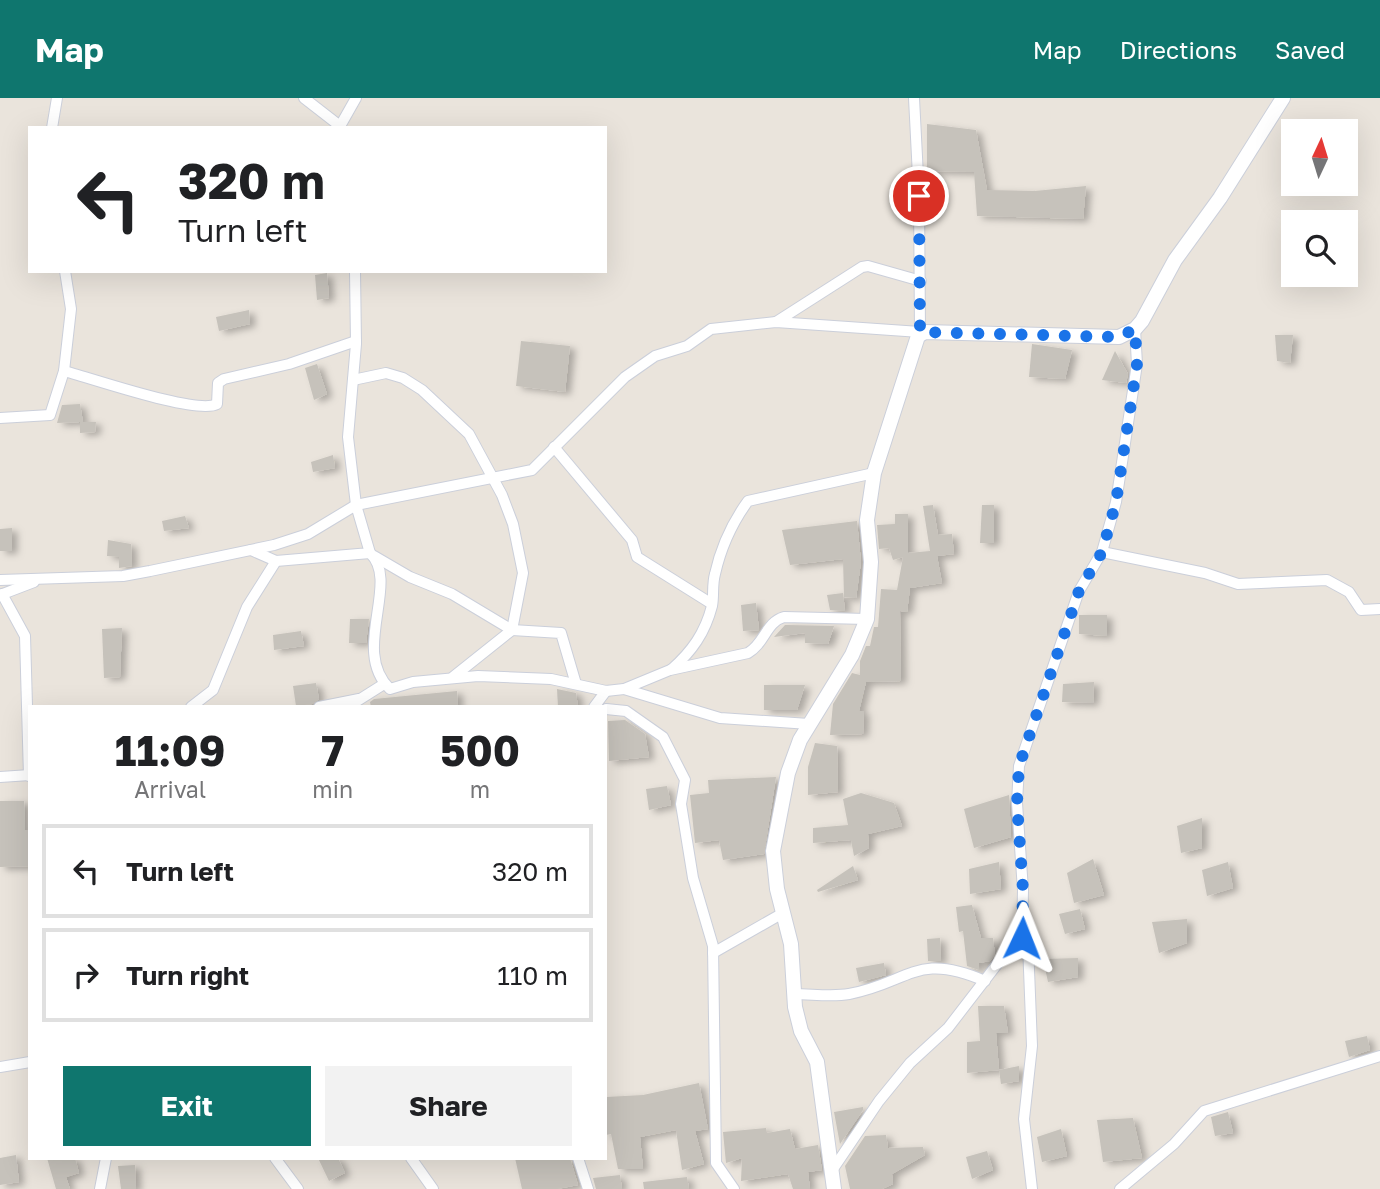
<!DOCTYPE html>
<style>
body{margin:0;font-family:"Golos Text",sans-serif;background:#f2f2f2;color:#202124;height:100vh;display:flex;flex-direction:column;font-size:26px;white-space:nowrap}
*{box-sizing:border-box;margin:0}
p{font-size:23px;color:#757577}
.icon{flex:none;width:38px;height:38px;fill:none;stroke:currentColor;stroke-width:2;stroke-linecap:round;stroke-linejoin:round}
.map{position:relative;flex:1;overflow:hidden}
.side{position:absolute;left:28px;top:607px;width:579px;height:455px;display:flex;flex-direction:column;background:#fff;border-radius:0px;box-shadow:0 7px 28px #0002}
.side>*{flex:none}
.top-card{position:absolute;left:28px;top:28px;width:579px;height:147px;border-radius:0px;box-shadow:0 7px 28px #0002;background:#fff;color:#202124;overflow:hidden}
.needle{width:46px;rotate:4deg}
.controls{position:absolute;left:1281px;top:21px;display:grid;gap:14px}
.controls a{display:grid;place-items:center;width:77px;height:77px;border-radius:0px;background:#fff;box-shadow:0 7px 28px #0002;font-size:35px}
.pin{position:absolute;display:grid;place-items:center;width:60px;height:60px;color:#fff;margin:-30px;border:4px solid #fff;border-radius:50%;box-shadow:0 2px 7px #0007}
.me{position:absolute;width:77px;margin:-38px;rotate:2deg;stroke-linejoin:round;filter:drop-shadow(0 0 5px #0008)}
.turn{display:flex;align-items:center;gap:24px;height:147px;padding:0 35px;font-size:32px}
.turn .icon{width:91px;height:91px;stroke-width:2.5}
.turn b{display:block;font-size:49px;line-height:60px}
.eta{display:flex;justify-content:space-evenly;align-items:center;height:119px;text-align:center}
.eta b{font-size:42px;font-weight:700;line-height:49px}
.button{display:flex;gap:14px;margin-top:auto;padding:14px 35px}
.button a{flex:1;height:80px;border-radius:0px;background:#0f766e;color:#fff;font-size:28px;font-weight:700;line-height:80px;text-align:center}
.button a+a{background:#f2f2f2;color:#202124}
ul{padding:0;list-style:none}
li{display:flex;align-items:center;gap:21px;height:94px;margin:0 14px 10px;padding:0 21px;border:4px solid #e0e0e0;border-radius:0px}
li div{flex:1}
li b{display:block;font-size:26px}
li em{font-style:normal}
header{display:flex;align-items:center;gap:42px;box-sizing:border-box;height:98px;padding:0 35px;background:#0f766e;color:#fff}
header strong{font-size:33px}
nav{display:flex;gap:38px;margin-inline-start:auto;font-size:24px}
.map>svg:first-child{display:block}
</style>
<header>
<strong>Map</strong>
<nav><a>Map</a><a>Directions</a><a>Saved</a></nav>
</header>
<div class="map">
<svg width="1380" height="1091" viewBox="0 0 1380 1091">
<defs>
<filter id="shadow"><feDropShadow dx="5.5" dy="3" stdDeviation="3.5" flood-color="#0004"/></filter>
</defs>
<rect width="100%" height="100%" fill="#eae4dc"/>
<g fill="#c6c2bb" filter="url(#shadow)">
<polygon points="927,26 976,32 987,92 1035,93 1086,88 1083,121 977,118 974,74 927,73"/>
<polygon points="327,175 329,200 317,202 315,177"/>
<polygon points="249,212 250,226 219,233 216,219"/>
<polygon points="1275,237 1293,237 1290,265 1277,263"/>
<polygon points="521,243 570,248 565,294 516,288"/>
<polygon points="1032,246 1072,252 1065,281 1029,279"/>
<polygon points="1115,253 1128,276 1126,285 1102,282"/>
<polygon points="317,266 327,296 314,302 305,270"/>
<polygon points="80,306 83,324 96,324 95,334 80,335 80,324 57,325 62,307"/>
<polygon points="333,357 335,370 313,374 311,364"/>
<polygon points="933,407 938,437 952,436 954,456 937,458 942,485 910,490 907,514 900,513 901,583 866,584 859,613 864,613 863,636 830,637 833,606 852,575 860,577 860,563 866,548 870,548 874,529 878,529 881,491 897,492 903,459 893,462 889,450 879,451 877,427 895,426 895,416 908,416 908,455 930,453 923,408"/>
<polygon points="982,407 994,407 994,445 980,445"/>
<polygon points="185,418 189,430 164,433 162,423"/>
<polygon points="857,423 861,464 856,500 844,499 843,461 790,467 782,432"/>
<polygon points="12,430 12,453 0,453 0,431"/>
<polygon points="108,442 131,446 132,468 119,470 119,459 107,458"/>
<polygon points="843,495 845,513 830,512 827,497"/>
<polygon points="756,505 759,532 743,533 741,507"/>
<polygon points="1079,517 1107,517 1107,538 1079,536"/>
<polygon points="350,521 369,521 366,545 349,545"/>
<polygon points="785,527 787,527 834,528 828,546 805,545 805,535 774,539"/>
<polygon points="122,530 120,579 104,580 102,531"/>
<polygon points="301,533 304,548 274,552 273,537"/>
<polygon points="1094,584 1093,605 1062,604 1063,586"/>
<polygon points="316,585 319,601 312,606 296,608 293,588"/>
<polygon points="764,587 805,587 797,612 764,612"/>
<polygon points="557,591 576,595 578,609 558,609"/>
<polygon points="457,593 458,609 371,609 370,604 374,601"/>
<polygon points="625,622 645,636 649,659 609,663 608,623"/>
<polygon points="815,645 837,648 838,694 808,697 808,669"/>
<polygon points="776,679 764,756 723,762 719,742 695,745 690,697 709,695 708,682"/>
<polygon points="667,688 671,707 649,712 646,691"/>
<polygon points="861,695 894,705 902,728 868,736 869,750 854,758 851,742 813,745 813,730 848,727 843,701"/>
<polygon points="1009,697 1011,739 974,750 964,711"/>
<polygon points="0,703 24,703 25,732 30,732 30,768 0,769"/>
<polygon points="1202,720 1202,750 1181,755 1177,728"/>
<polygon points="1093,761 1104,797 1074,805 1067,775"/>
<polygon points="999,764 1001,791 970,796 969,771"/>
<polygon points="1228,764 1233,790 1207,798 1202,772"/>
<polygon points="853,768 858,782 818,794 817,792"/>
<polygon points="972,807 981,840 993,840 995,857 990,863 979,865 979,872 967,868 963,833 959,834 956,809"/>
<polygon points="1080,811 1085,831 1065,836 1059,816"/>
<polygon points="1187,821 1187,845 1159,855 1152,824"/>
<polygon points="940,840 941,863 928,863 927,841"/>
<polygon points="1078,860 1078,879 1048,884 1043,861"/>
<polygon points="884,865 886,877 859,884 856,870"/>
<polygon points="978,908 1004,908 1008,935 996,935 999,972 967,975 967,944 980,943"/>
<polygon points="1367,938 1370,952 1349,959 1345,943"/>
<polygon points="1019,968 1019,983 1001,986 999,972"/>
<polygon points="699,985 708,1031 695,1033 704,1066 682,1072 676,1032 640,1039 643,1071 618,1071 611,1036 606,1037 606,999 643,997"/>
<polygon points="863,1009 863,1012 840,1046 834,1014"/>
<polygon points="1228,1014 1233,1035 1215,1038 1211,1019"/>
<polygon points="1133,1020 1142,1060 1103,1064 1097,1022"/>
<polygon points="766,1030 767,1035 790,1031 795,1051 818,1047 822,1072 808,1074 810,1091 793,1091 788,1076 741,1083 742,1060 726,1065 723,1034"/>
<polygon points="1061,1031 1067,1058 1042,1064 1037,1039"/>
<polygon points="886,1037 888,1050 923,1049 925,1057 892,1076 893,1086 882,1091 850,1091 845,1068 865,1038"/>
<polygon points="987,1053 993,1072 972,1081 966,1059"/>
<polygon points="16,1057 19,1084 0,1087 0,1060"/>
<polygon points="47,1060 75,1060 79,1075 66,1079 70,1091 56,1091"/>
<polygon points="318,1060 338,1060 345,1075 329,1083"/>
<polygon points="515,1060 570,1060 578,1087 557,1091 522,1091"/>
<polygon points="135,1067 136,1091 121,1091 118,1068"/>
<polygon points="620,1077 622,1091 596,1091 593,1080"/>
<polygon points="687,1079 689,1091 644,1091 643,1084"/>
</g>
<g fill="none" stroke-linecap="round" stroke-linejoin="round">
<g stroke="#cbcfda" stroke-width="12">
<g id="minor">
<polyline points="304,0 340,28"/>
<polyline points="52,30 57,0"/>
<polyline points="339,30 356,0"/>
<polyline points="776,224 862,169 868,168 921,183"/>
<polyline points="64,273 71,211 65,173"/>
<polyline points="353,282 386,275 403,280 422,292 469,336 502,397 513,426 523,475 512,532 453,579"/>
<path d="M0 320 50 317 64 273C91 280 197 317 217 306L218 285 224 281 289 266 356 243"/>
<polyline points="554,349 632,442 637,459 712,506"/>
<polyline points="251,452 276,463 370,455 356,407 348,339 356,246 355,173"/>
<polyline points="1102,454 1205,475 1238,486 1327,482 1349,494 1361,512 1380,511"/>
<path d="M370 455C401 484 350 553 390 591L413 584 478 578 551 581 606 593 624 591 670 572 748 555C765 545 766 524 784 519L867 521"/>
<polyline points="374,458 410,479 452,496 512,532 561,535 576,586"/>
<polyline points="0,482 123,478 150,473 274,447 308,436 356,407 532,372 625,279 655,258 687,248 711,231 776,224 920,234 919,98 914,0"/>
<polyline points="2,496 25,538 29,678"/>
<polyline points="0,497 34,484"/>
<path d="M672 571C692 553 705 535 712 508 714 498 712 486 715 476 721 449 732 425 748 403L874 375"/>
<polyline points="624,591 720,620 809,626"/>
<polyline points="354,605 384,586"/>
<polyline points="191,609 213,592 247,509 276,463"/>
<polyline points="319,609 359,601"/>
<polyline points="594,609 606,593"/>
<polyline points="606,611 626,613 663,639 685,682 681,706 693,780 713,848 716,1065 734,1091"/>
<polyline points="0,679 30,677"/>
<polyline points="713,855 783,815"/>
<path d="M794 896C812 896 832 899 849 896 909 885 916 853 985 883"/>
<polyline points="0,969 30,964"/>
<polyline points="275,1060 298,1091"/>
<polyline points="411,1060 433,1091"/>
<polyline points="578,1060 588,1091"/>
<polyline points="833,1071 879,1003 910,965 948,930 1015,843 1022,840"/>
<polyline points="100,1091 106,1060"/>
<polyline points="1032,1091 1024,1021 1032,948 1028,846 1022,840 1023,792 1017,705 1019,668 1079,493 1102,454 1116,404 1137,266 1135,231"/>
<polyline points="1120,1091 1174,1046 1204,1013 1380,958"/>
</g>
</g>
<g stroke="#cbcfda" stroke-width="16">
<polyline id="tertiary" points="834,1091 817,964 801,933 795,909 791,846 777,791 773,753 788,675 800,642 852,557 867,521 871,464 867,422 874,375 918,238 925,234 1119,239 1135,231 1142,223 1175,162 1220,100 1283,0"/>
</g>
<use href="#minor" stroke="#fff" stroke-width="10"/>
<use href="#tertiary" stroke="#fff" stroke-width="14"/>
</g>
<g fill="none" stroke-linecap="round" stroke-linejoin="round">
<polyline stroke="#1a73e8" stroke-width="12" stroke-dasharray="0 21.6" points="919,98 920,234 1119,239 1135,231 1137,266 1116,404 1102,454 1079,493 1019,668 1017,705 1023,792 1022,840"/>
</g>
</svg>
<div class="controls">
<a><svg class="needle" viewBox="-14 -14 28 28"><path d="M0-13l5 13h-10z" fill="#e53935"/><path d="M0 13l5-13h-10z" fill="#757577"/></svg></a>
<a><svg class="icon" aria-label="search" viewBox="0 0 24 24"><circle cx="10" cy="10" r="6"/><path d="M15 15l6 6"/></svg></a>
</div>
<div class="pin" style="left:919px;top:98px;background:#d93025"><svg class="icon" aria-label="arrive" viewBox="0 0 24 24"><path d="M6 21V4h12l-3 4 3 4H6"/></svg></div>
<svg class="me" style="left:1022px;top:840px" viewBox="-20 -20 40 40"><path d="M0-17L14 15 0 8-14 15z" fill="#1a73e8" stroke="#fff" stroke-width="4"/></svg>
<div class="top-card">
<div class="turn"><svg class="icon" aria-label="left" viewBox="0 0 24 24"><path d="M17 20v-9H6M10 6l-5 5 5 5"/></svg><div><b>320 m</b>Turn left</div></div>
</div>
<section class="side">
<div class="eta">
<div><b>11:09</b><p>Arrival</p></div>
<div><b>7</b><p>min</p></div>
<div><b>500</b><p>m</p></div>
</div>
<ul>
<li><svg class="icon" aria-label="left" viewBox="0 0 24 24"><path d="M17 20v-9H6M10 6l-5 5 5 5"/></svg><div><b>Turn left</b></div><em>320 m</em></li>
<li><svg class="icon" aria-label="right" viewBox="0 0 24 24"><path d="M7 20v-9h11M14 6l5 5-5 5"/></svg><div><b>Turn right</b></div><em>110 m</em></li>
</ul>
<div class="button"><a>Exit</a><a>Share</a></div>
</section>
</div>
